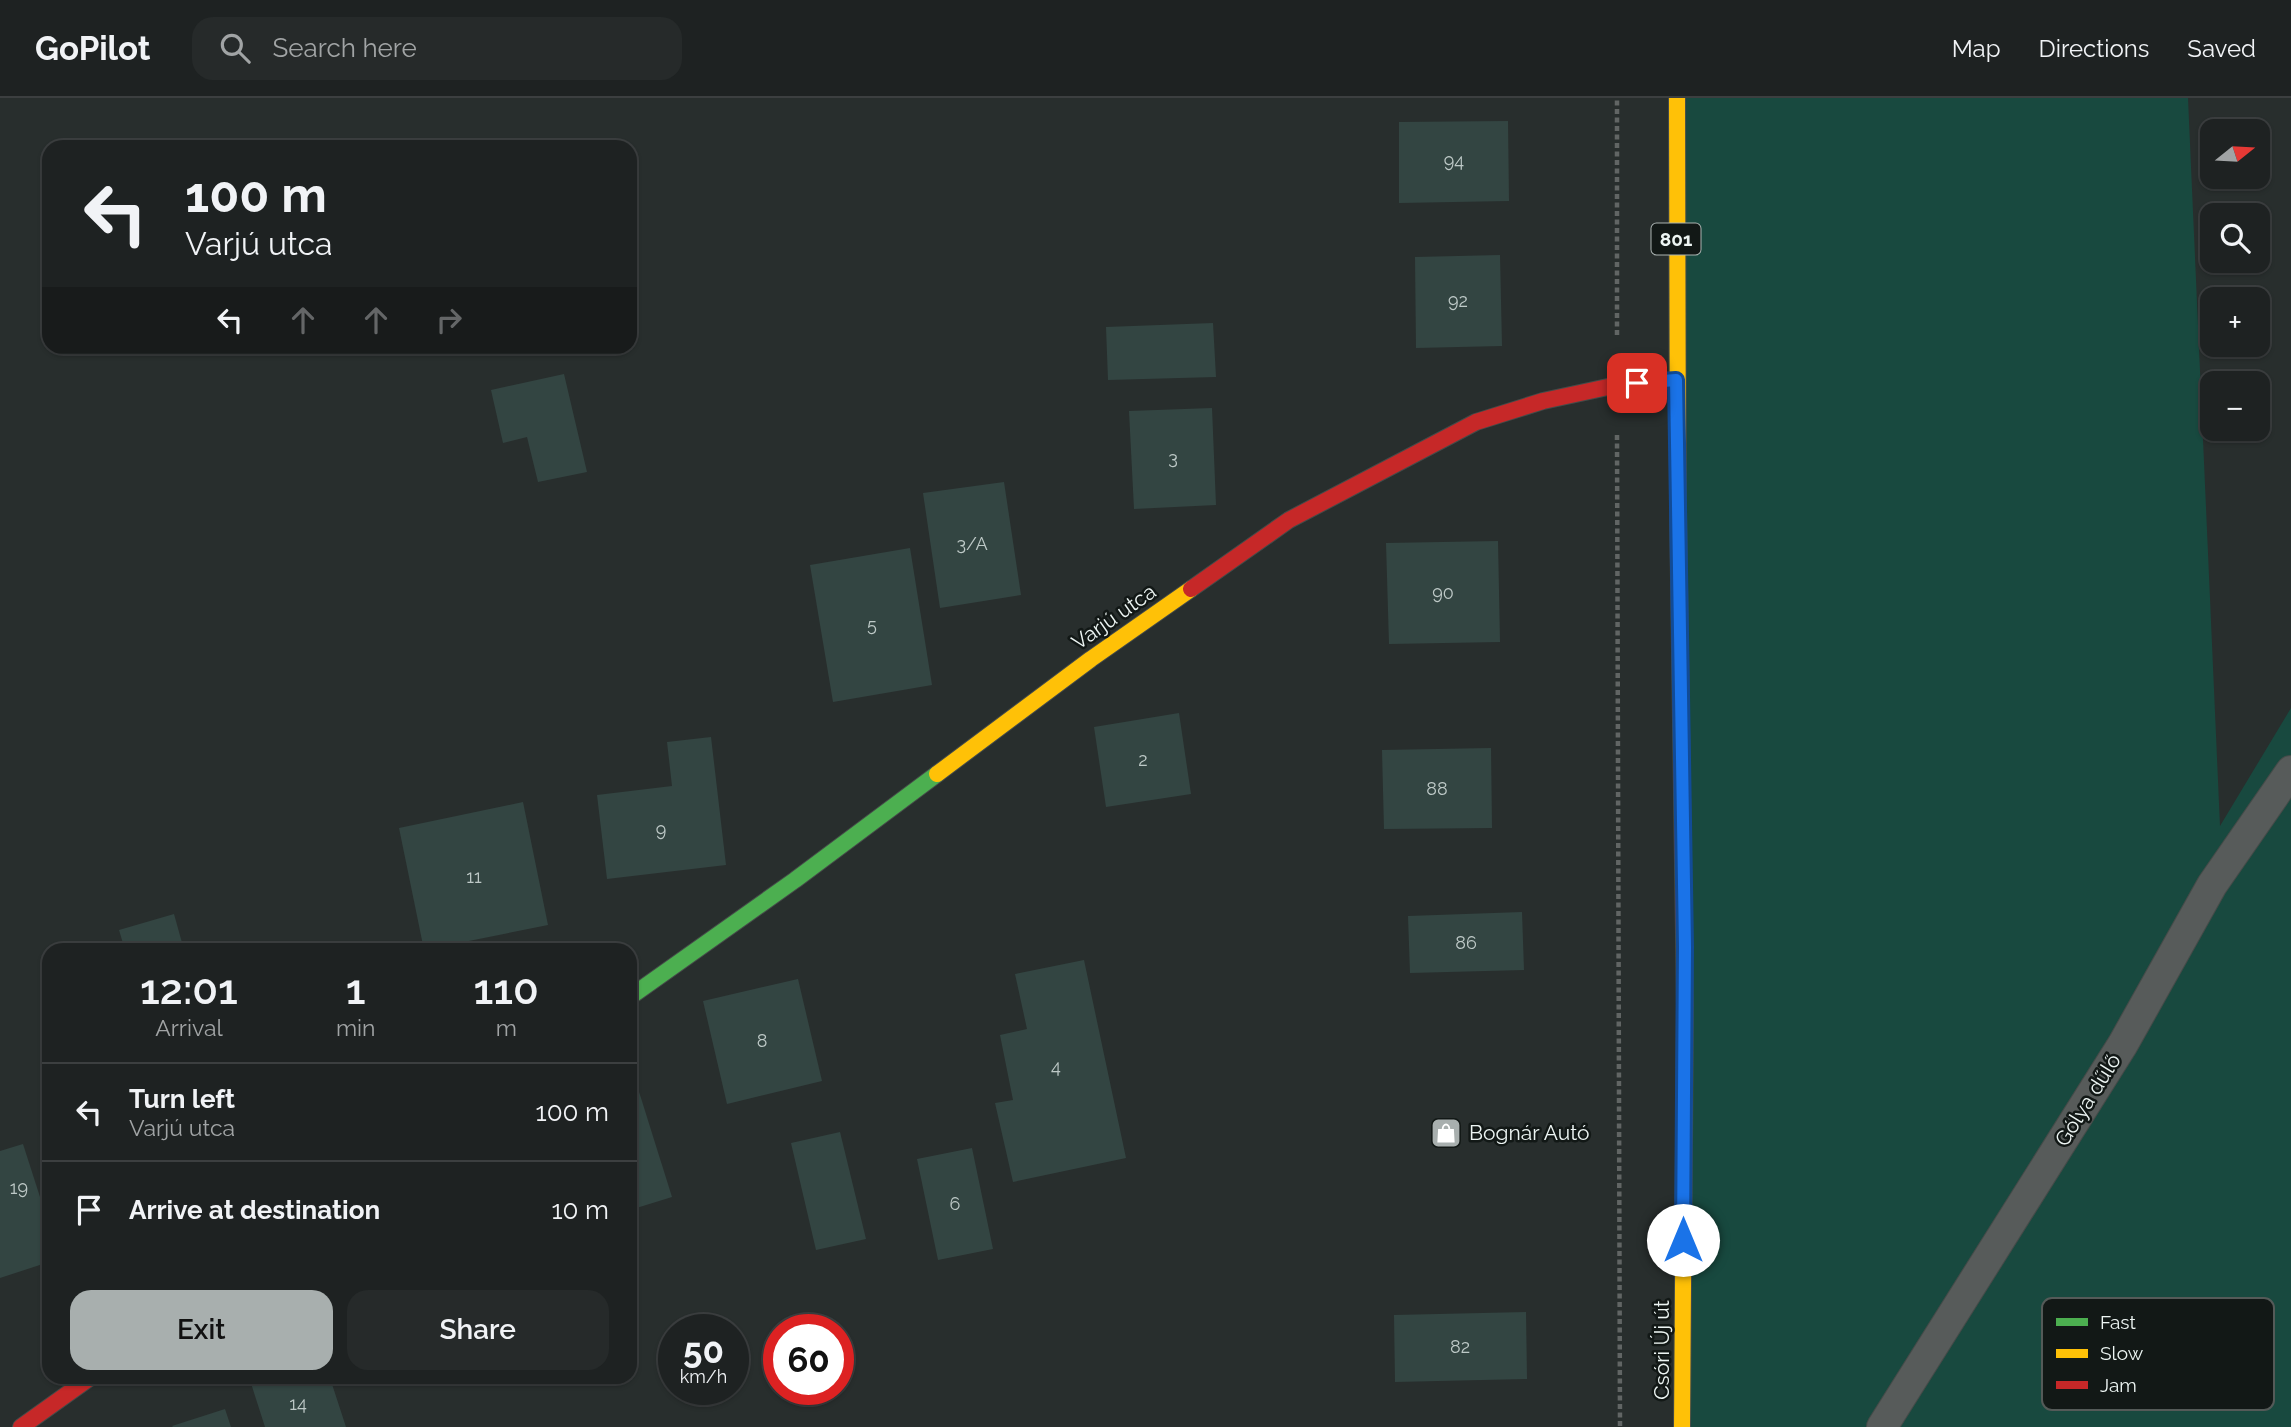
<!DOCTYPE html>
<meta charset="utf-8">
<style>
body{margin:0;font-family:Raleway,sans-serif;background:#262a2a;color:#f1f3f6;height:100vh;display:flex;flex-direction:column;font-size:26px;white-space:nowrap}
*{box-sizing:border-box;margin:0}
p{font-size:23px;color:#a1a4a5}
.icon{flex:none;width:38px;height:38px;fill:none;stroke:currentColor;stroke-width:2;stroke-linecap:round;stroke-linejoin:round}
.map{position:relative;flex:1;overflow:hidden}
.details{position:absolute;left:42px;top:845px;width:595px;height:441px;display:flex;flex-direction:column;background:#1e2222;border-radius:21px;box-shadow:0 2px 5px #0004,0 0 0 2px #3c3f40}
.details>*{flex:none}
.guide{position:absolute;left:42px;top:42px;width:595px;height:214px;border-radius:21px;box-shadow:0 2px 5px #0004,0 0 0 2px #3c3f40;background:#1e2222;color:#f1f3f6;overflow:hidden}
.needle{width:46px;rotate:72deg}
.fabs{position:absolute;left:2200px;top:21px;display:grid;gap:14px}
.fabs a{display:grid;place-items:center;width:70px;height:70px;border-radius:14px;background:#1e2222;box-shadow:0 2px 5px #0004,0 0 0 2px #3c3f40;font-size:35px}
.speed{position:absolute;left:658px;top:1216px;display:flex;gap:14px;font-size:35px;font-weight:700;text-align:center}
.speed>*{display:grid;place-content:center;width:91px;height:91px;border-radius:50%;background:#1e2222;box-shadow:0 2px 5px #0004,0 0 0 2px #3c3f40;line-height:1}
.speed small{font-size:18px;font-weight:400}
.speed .limit{border:10px solid #d22;background:#fff;color:#111}
.pin{position:absolute;display:grid;place-items:center;width:60px;height:60px;color:#fff;margin:-30px;border-radius:14px;box-shadow:0 4px 10px #0006}
.me{position:absolute;width:77px;margin:-38px;rotate:0deg;stroke-linejoin:round;filter:drop-shadow(0 0 5px #0008)}
.turn{display:flex;align-items:center;gap:24px;height:147px;padding:0 28px;font-size:32px}
.turn .icon{width:91px;height:91px;stroke-width:2.5}
.turn b{display:block;font-size:49px;line-height:60px}
.lanes{display:flex;align-items:center;height:66px;padding:0 28px;background:#0003;justify-content:center;gap:35px;direction:ltr}
.lanes .off{opacity:.35}
.eta{display:flex;justify-content:space-evenly;align-items:center;height:119px;text-align:center}
.eta b{font-size:42px;font-weight:600;line-height:49px}
.action{display:flex;gap:14px;margin-top:auto;padding:14px 28px}
.action a{flex:1;height:80px;border-radius:21px;background:#a8afae;color:#111;font-size:28px;font-weight:600;line-height:80px;text-align:center}
.action a+a{background:#262a2a;color:#f1f3f6}
ul{padding:0;list-style:none}
li{display:flex;align-items:center;gap:21px;height:98px;padding:0 28px;border-top:2px solid #3c3f40}
li div{flex:1}
li b{display:block;font-size:26px}
li em{font-style:normal}
header{display:flex;align-items:center;gap:42px;box-sizing:border-box;height:98px;padding:0 35px;background:#1e2222;border-bottom:2px solid #3c3f40}
header strong{font-size:33px}
nav{display:flex;gap:38px;margin-inline-start:auto;font-size:24px}
.search{width:490px;height:63px;background:#262a2a;display:flex;align-items:center;gap:18px;box-sizing:border-box;padding:0 24px;border-radius:21px;color:#a1a4a5;font-size:26px}
.map>svg:first-child{display:block}
</style>
<header>
<strong>GoPilot</strong>
<div class="search"><svg class="icon" aria-label="search" viewBox="0 0 24 24"><circle cx="10" cy="10" r="6"/><path d="M15 15l6 6"/></svg>Search here</div>
<nav><a>Map</a><a>Directions</a><a>Saved</a></nav>
</header>
<div class="map">
<svg width="2291" height="1329" viewBox="0 0 2291 1329">
<rect width="100%" height="100%" fill="#282e2d"/>
<polygon fill="#18493f" points="1677,0 2188,0 2220,728 2291,610 2291,1329 1682,1329"/>
<g fill="#334542">
<polygon points="1508,23 1509,103 1399,105 1399,24"/>
<polygon points="1500,157 1502,248 1416,250 1415,159"/>
<polygon points="1213,225 1216,279 1108,282 1106,229"/>
<polygon points="564,276 587,374 538,384 527,339 503,345 491,292"/>
<polygon points="1212,310 1216,407 1134,411 1129,313"/>
<polygon points="1004,384 1021,497 940,510 923,395"/>
<polygon points="1498,443 1500,544 1389,546 1386,445"/>
<polygon points="910,450 932,587 833,604 810,467"/>
<polygon points="1179,615 1191,696 1106,709 1094,629"/>
<polygon points="711,639 726,767 607,781 597,697 672,688 667,644"/>
<polygon points="1491,650 1492,730 1384,731 1382,652"/>
<polygon points="523,704 548,827 424,852 399,730"/>
<polygon points="1522,814 1524,872 1410,875 1408,818"/>
<polygon points="174,816 184,852 125,852 119,832"/>
<polygon points="1084,862 1126,1060 1013,1084 995,1005 1013,1002 1000,937 1027,931 1015,876"/>
<polygon points="798,881 822,983 727,1006 703,903"/>
<polygon points="630,965 672,1099 630,1112"/>
<polygon points="840,1034 866,1141 816,1152 791,1045"/>
<polygon points="23,1046 49,1127 49,1164 0,1180 0,1053"/>
<polygon points="972,1050 993,1151 938,1162 917,1061"/>
<polygon points="1526,1214 1527,1281 1395,1284 1394,1217"/>
<polygon points="249,1279 339,1279 331,1283 346,1329 265,1329"/>
<polygon points="225,1311 231,1329 173,1329 172,1328"/>
</g>
<g fill="none" stroke-linecap="round" stroke-linejoin="round">
<g stroke="#454b49" stroke-width="32">
<polyline id="lane" points="1882,1329 2123,946 2212,787 2291,673"/>
</g>
<g stroke="#454b49" stroke-width="18">
<polyline id="fast" points="630,899 795,782 937,676"/>
</g>
<g stroke="#454b49" stroke-width="18">
<g id="slow">
<polyline points="1677,0 1678,412"/>
<polyline points="937,676 1091,561 1191,491"/>
<polyline points="1682,1329 1685,908"/>
</g>
</g>
<g stroke="#454b49" stroke-width="18">
<g id="jam">
<polyline points="1678,412 1685,908"/>
<polyline points="1191,491 1289,422 1476,324 1543,303 1617,287 1676,282"/>
<polyline points="21,1329 91,1279"/>
</g>
</g>
<g stroke="#616564" stroke-width="4.5" stroke-dasharray="5 3.5" stroke-linecap="butt">
<polyline points="1617,237 1617,0"/>
<polyline points="1617,337 1620,1329"/>
</g>
<use href="#lane" stroke="#575b5a" stroke-width="30"/>
<use href="#fast" stroke="#4caf50" stroke-width="16"/>
<use href="#slow" stroke="#ffc107" stroke-width="16"/>
<use href="#jam" stroke="#c62828" stroke-width="16"/>
</g>
<g fill="none" stroke-linecap="round" stroke-linejoin="round">
<g stroke="#114b97" stroke-width="18">
<polyline id="route" points="1637,285 1676,282 1685,849 1683,1142"/>
</g>
<use href="#route" stroke="#1a73e8" stroke-width="12"/>
</g>
<defs>
<g id="shop-square" transform="scale(1.575)"><rect x="-9" y="-9" width="18" height="18" rx="4" fill="#a8afae" stroke="#121816"/><path d="M-5-2.5h2.3a2.7 3.5 0 0 1 5.4 0H5L5.5 6h-11ZM-1.5-2.5h3a1.5 2.3 0 0 0-3 0Z" fill="#fff"/></g>
</defs>
<g fill-rule="evenodd">
<use href="#shop-square" x="1446" y="1035"/>
</g>
<g text-anchor="middle" stroke-width="5" stroke-linejoin="round" paint-order="stroke">
<g font-size="18" fill="#bec9c7">
<text x="1454" y="69">94</text>
<text x="1458" y="209">92</text>
<text x="1173" y="366">3</text>
<text x="972" y="452">3/A</text>
<text x="1443" y="501">90</text>
<text x="872" y="533">5</text>
<text x="1143" y="668">2</text>
<text x="1437" y="697">88</text>
<text x="661" y="738">9</text>
<text x="474" y="785">11</text>
<text x="1466" y="851">86</text>
<text x="762" y="949">8</text>
<text x="1056" y="975">4</text>
<text x="19" y="1096">19</text>
<text x="955" y="1112">6</text>
<text x="1460" y="1255">82</text>
<text x="298" y="1312">14</text>
</g>
<rect fill="#121816" stroke="#abb3b1" stroke-width="2" x="1651.5" y="125.5" width="49" height="31" rx="5"/>
<g font-size="19" font-weight="bold" fill="#edf5f3">
<text x="1676" y="148">801</text>
</g>
<g font-size="21" fill="#edf5f3" stroke="#121816">
<text transform="translate(1114 519) rotate(-35)" y="7">Varjú utca</text>
<text transform="translate(2088 1002) rotate(-58)" y="7">Gólya dűlő</text>
<text transform="translate(1662 1252) rotate(-90)" y="7">Csóri Új út</text>
</g>
<g font-size="21" fill="#edf5f3" stroke="#121816" text-anchor="start">
<text x="1469" y="1042">Bognár Autó</text>
</g>
</g>
<rect x="2042" y="1200" width="232" height="112" rx="10" fill="#121816" stroke="#545a58" stroke-width="2"/>
<rect x="2056" y="1220" width="32" height="8" fill="#4caf50"/>
<rect x="2056" y="1251" width="32" height="9" fill="#ffc107"/>
<rect x="2056" y="1283" width="32" height="8" fill="#c62828"/>
<g font-size="19" fill="#edf5f3">
<text x="2100" y="1231">Fast</text>
<text x="2100" y="1262">Slow</text>
<text x="2100" y="1294">Jam</text>
</g>
</svg>
<div class="fabs">
<a><svg class="needle" viewBox="-14 -14 28 28"><path d="M0-13l5 13h-10z" fill="#e53935"/><path d="M0 13l5-13h-10z" fill="#a1a4a5"/></svg></a>
<a><svg class="icon" aria-label="search" viewBox="0 0 24 24"><circle cx="10" cy="10" r="6"/><path d="M15 15l6 6"/></svg></a>
<a>+</a>
<a>−</a>
</div>
<div class="speed"><div>50<small>km/h</small></div><div class="limit">60</div></div>
<div class="pin" style="left:1637px;top:285px;background:#d93025"><svg class="icon" aria-label="arrive" viewBox="0 0 24 24"><path d="M6 21V4h12l-3 4 3 4H6"/></svg></div>
<svg class="me" style="left:1683px;top:1142px" viewBox="-20 -20 40 40"><circle r="19" fill="#fff"/><path d="M0-13L10 11 0 6-10 11z" fill="#1a73e8"/></svg>
<div class="guide">
<div class="turn"><svg class="icon" aria-label="left" viewBox="0 0 24 24"><path d="M17 20v-9H6M10 6l-5 5 5 5"/></svg><div><b>100 m</b>Varjú utca</div></div>
<div class="lanes"><svg class="icon" aria-label="left" viewBox="0 0 24 24"><path d="M17 20v-9H6M10 6l-5 5 5 5"/></svg><svg class="icon off" aria-label="ahead" viewBox="0 0 24 24"><path d="M12 20V5M6 11l6-6 6 6"/></svg><svg class="icon off" aria-label="ahead" viewBox="0 0 24 24"><path d="M12 20V5M6 11l6-6 6 6"/></svg><svg class="icon off" aria-label="right" viewBox="0 0 24 24"><path d="M7 20v-9h11M14 6l5 5-5 5"/></svg></div>
</div>
<section class="details">
<div class="eta">
<div><b>12:01</b><p>Arrival</p></div>
<div><b>1</b><p>min</p></div>
<div><b>110</b><p>m</p></div>
</div>
<ul>
<li><svg class="icon" aria-label="left" viewBox="0 0 24 24"><path d="M17 20v-9H6M10 6l-5 5 5 5"/></svg><div><b>Turn left</b><p>Varjú utca</p></div><em>100 m</em></li>
<li><svg class="icon" aria-label="arrive" viewBox="0 0 24 24"><path d="M6 21V4h12l-3 4 3 4H6"/></svg><div><b>Arrive at destination</b></div><em>10 m</em></li>
</ul>
<div class="action"><a>Exit</a><a>Share</a></div>
</section>
</div>
